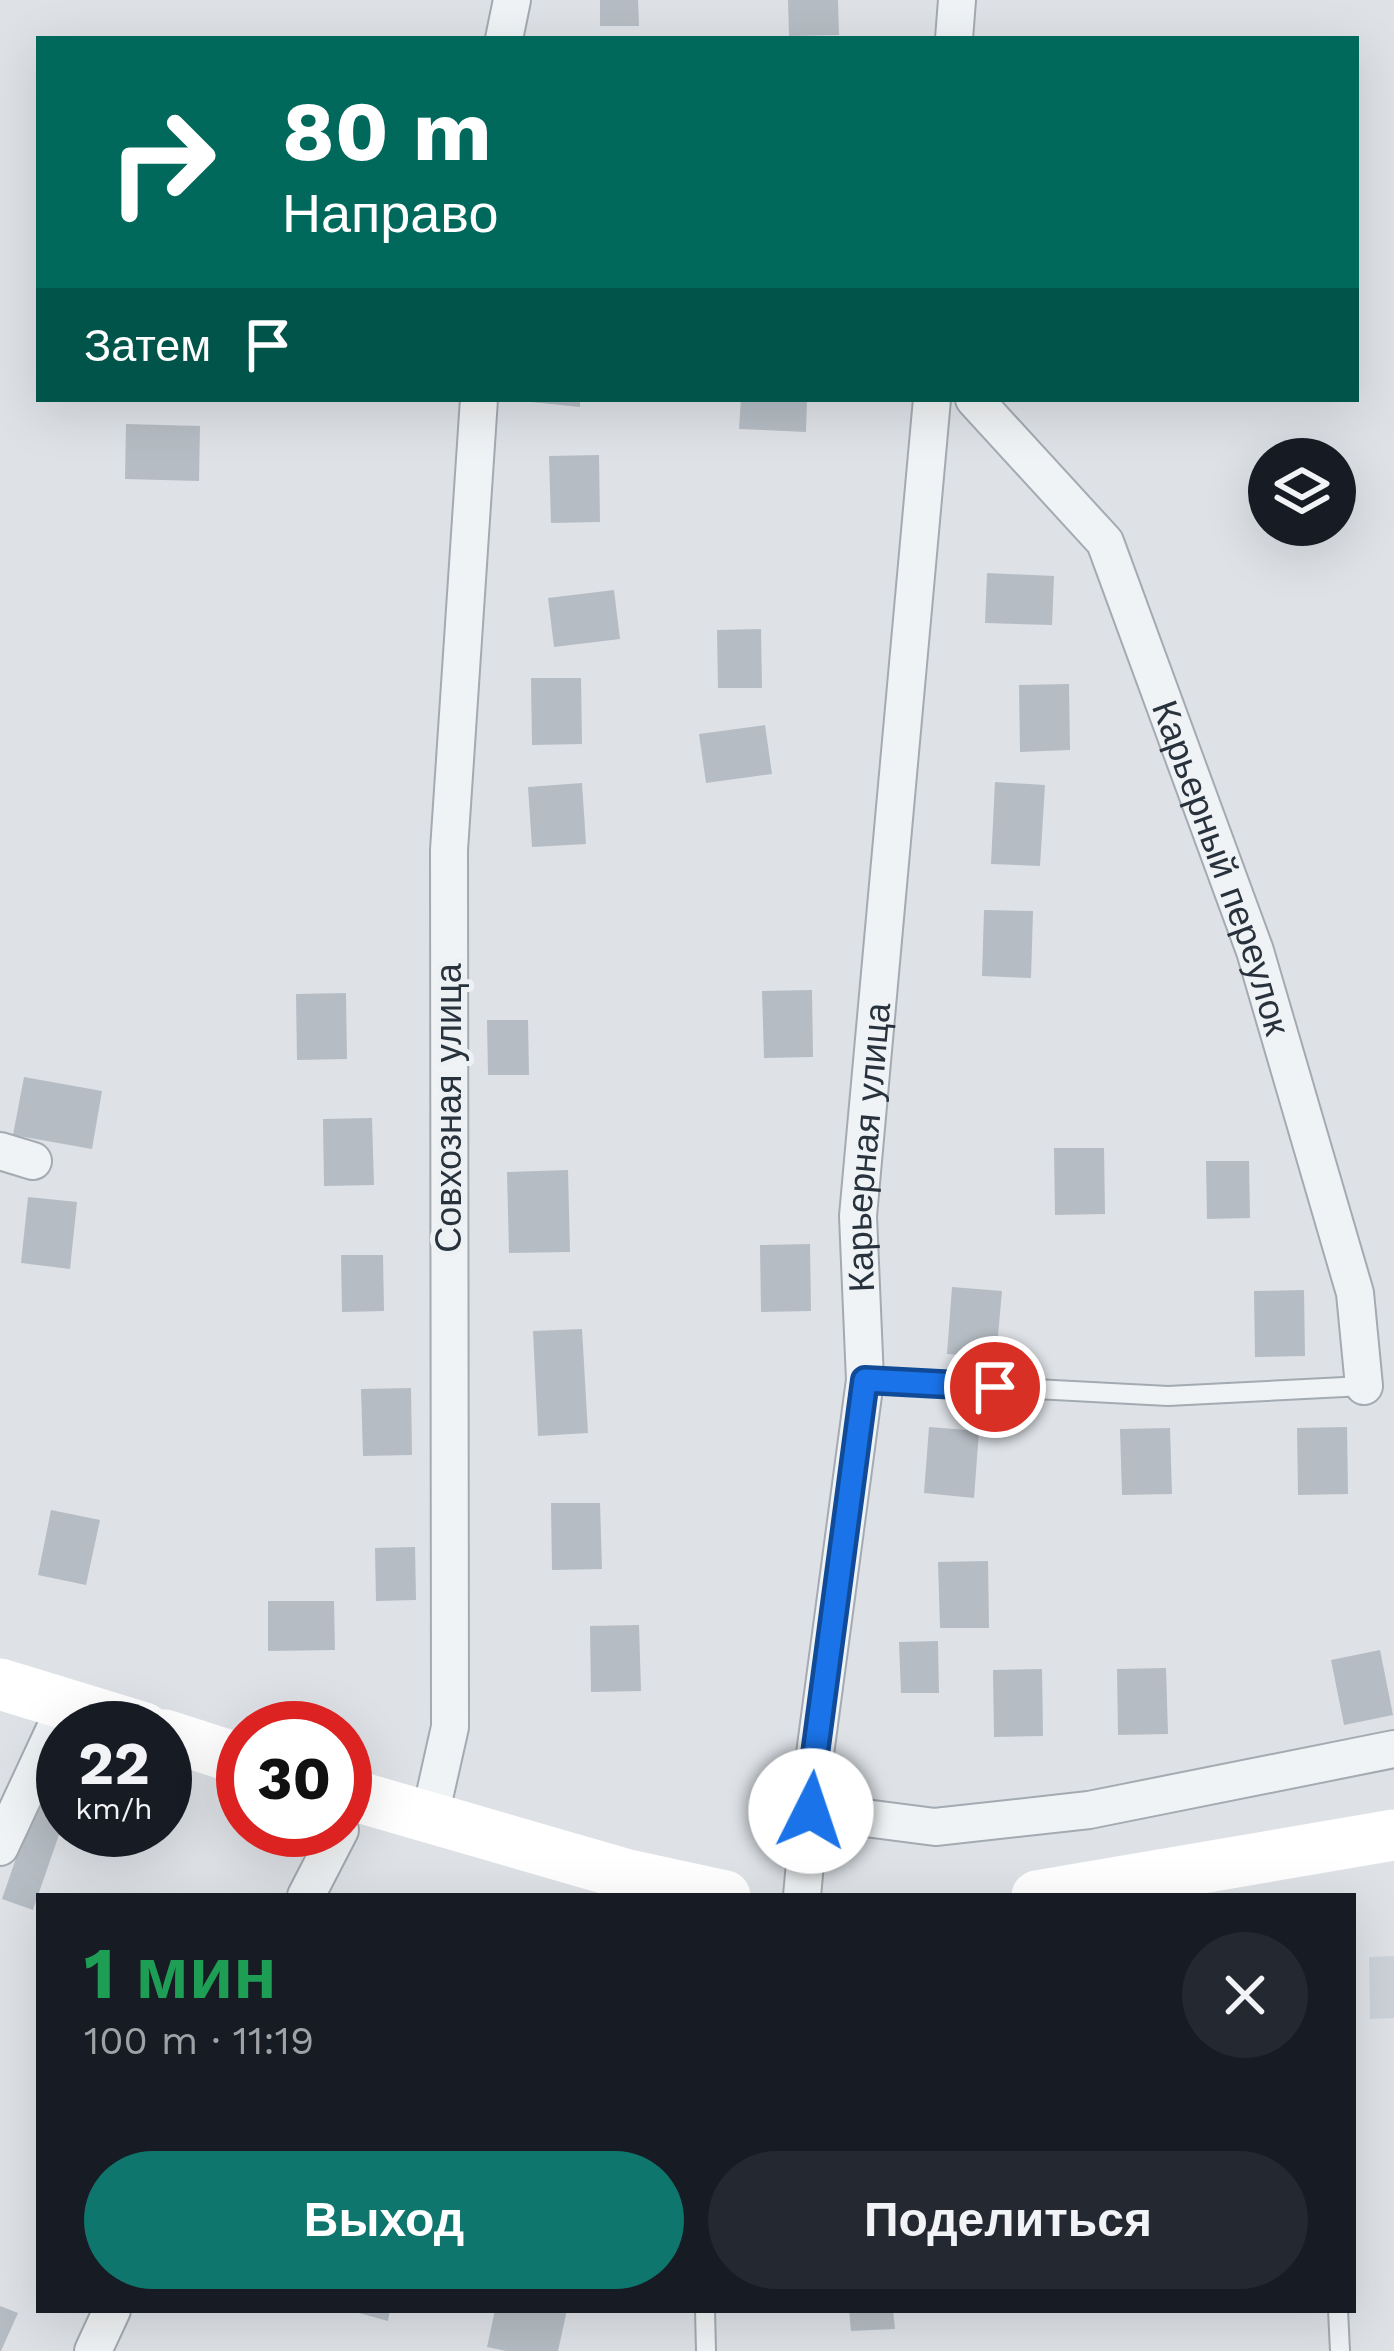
<!DOCTYPE html>
<html lang="ru">
<meta charset="utf-8">
<style>
body{margin:0;font-family:"Work Sans",sans-serif;background:#242831;color:#f1f3f6;height:100vh;display:flex;flex-direction:column;font-size:45px;white-space:nowrap}
*{box-sizing:border-box;margin:0}
p{font-size:39px;color:#9ea1a6}
.icon{flex:none;width:66px;height:66px;fill:none;stroke:currentColor;stroke-width:2;stroke-linecap:round;stroke-linejoin:round}
.map{position:relative;flex:1;overflow:hidden}
.drawer{position:absolute;left:36px;top:1893px;width:1320px;height:420px;display:flex;flex-direction:column;background:#171b24;border-radius:0px;box-shadow:0 12px 48px #0002}
.drawer>*{flex:none}
.top-card{position:absolute;left:36px;top:36px;width:1323px;height:366px;border-radius:0px;box-shadow:0 12px 48px #0002;background:#00695c;color:#fff;overflow:hidden}
.buttons{position:absolute;left:1248px;top:438px;display:grid;gap:24px}
.buttons a{display:grid;place-items:center;width:108px;height:108px;border-radius:50%;background:#171b24;box-shadow:0 12px 48px #0002;font-size:60px}
.speed{position:absolute;left:36px;top:1701px;display:flex;gap:24px;font-size:60px;font-weight:700;text-align:center}
.speed>*{display:grid;place-content:center;width:156px;height:156px;border-radius:50%;background:#171b24;box-shadow:0 12px 48px #0002;line-height:1}
.speed small{font-size:30px;font-weight:400}
.speed .limit{border:18px solid #d22;background:#fff;color:#111}
.pin{position:absolute;display:grid;place-items:center;width:102px;height:102px;color:#fff;margin:-51px;border:6px solid #fff;border-radius:50%;box-shadow:0 3px 12px #0007}
.me{position:absolute;width:132px;margin:-66px;rotate:4deg;stroke-linejoin:round;filter:drop-shadow(0 0 9px #0008)}
.turn{display:flex;align-items:center;gap:42px;height:252px;padding:0 48px;font-size:54px}
.turn .icon{width:156px;height:156px;stroke-width:2.5}
.turn b{display:block;font-size:84px;line-height:102px}
.then{display:flex;align-items:center;height:114px;padding:0 48px;background:#0003;gap:24px;font-size:45px}
.round{display:grid;place-items:center;flex:none;width:126px;height:126px;border-radius:63px;background:#242831}
.summary{display:flex;align-items:center;justify-content:space-between;height:204px;padding:0 48px}
h1{font-size:72px;font-weight:700;line-height:90px;color:#1e9e55}
.button{display:flex;gap:24px;margin-top:auto;padding:24px 48px}
.button a{flex:1;height:138px;border-radius:72px;background:#0f766e;color:#fff;font-size:48px;font-weight:700;line-height:138px;text-align:center}
.button a+a{background:#242831;color:#f1f3f6}
.map>svg:first-child{display:block}
</style>
<div class="map">
<svg width="1394" height="2351" viewBox="0 0 1394 2351">
<rect width="100%" height="100%" fill="#dee2e7"/>
<polygon fill="#ccd2d9" points="1394,1956 1394,2018 1370,2019 1369,1957"/>
<g fill="#b5bcc3">
<polygon points="600,0 638,0 639,26 600,26"/>
<polygon points="788,0 838,0 839,35 789,36"/>
<polygon points="531,399 580,399 580,407 531,402"/>
<polygon points="741,399 807,399 806,432 739,429"/>
<polygon points="126,424 200,426 199,481 125,479"/>
<polygon points="599,455 600,522 551,523 549,456"/>
<polygon points="987,573 1054,576 1052,625 985,623"/>
<polygon points="614,590 620,639 554,647 548,598"/>
<polygon points="761,629 762,688 718,688 717,630"/>
<polygon points="531,678 581,678 582,744 532,745"/>
<polygon points="1069,684 1070,750 1020,752 1019,685"/>
<polygon points="765,725 772,774 706,783 699,734"/>
<polygon points="995,782 1045,785 1040,866 991,864"/>
<polygon points="582,783 586,844 532,847 528,787"/>
<polygon points="984,910 1033,911 1031,978 982,976"/>
<polygon points="812,990 813,1057 764,1058 762,991"/>
<polygon points="346,993 347,1059 297,1060 296,994"/>
<polygon points="487,1020 528,1020 529,1075 488,1075"/>
<polygon points="24,1077 102,1091 92,1149 13,1135"/>
<polygon points="372,1118 374,1185 324,1186 323,1119"/>
<polygon points="1054,1148 1104,1148 1105,1214 1055,1215"/>
<polygon points="1206,1161 1249,1161 1250,1218 1207,1219"/>
<polygon points="568,1170 570,1252 509,1253 507,1172"/>
<polygon points="28,1197 77,1202 70,1269 21,1263"/>
<polygon points="810,1244 811,1311 761,1312 760,1245"/>
<polygon points="341,1255 383,1255 384,1311 342,1312"/>
<polygon points="952,1287 1002,1291 996,1358 947,1354"/>
<polygon points="1304,1290 1305,1356 1255,1357 1254,1291"/>
<polygon points="582,1329 588,1433 538,1436 533,1331"/>
<polygon points="411,1388 412,1455 363,1456 361,1389"/>
<polygon points="929,1427 979,1431 974,1498 924,1493"/>
<polygon points="1347,1427 1348,1494 1298,1495 1297,1428"/>
<polygon points="1170,1428 1172,1494 1122,1495 1120,1429"/>
<polygon points="551,1503 600,1503 602,1569 552,1570"/>
<polygon points="51,1510 100,1520 86,1585 38,1575"/>
<polygon points="415,1547 416,1600 376,1601 375,1548"/>
<polygon points="988,1561 989,1628 940,1628 938,1562"/>
<polygon points="268,1601 334,1601 335,1650 268,1651"/>
<polygon points="639,1625 641,1691 591,1692 590,1626"/>
<polygon points="938,1641 939,1693 901,1693 899,1642"/>
<polygon points="1380,1650 1393,1715 1344,1725 1331,1660"/>
<polygon points="1166,1668 1168,1734 1118,1735 1117,1669"/>
<polygon points="1042,1669 1043,1736 994,1737 993,1670"/>
<polygon points="36,1800 63,1809 63,1823 33,1910 2,1899"/>
<polygon points="0,2306 18,2313 1,2351 0,2351"/>
<polygon points="348,2310 390,2310 388,2321"/>
<polygon points="495,2310 567,2310 558,2351 506,2351 487,2347"/>
<polygon points="849,2310 893,2310 895,2329 851,2331"/>
</g>
<g fill="none" stroke-linecap="round" stroke-linejoin="round">
<g stroke="#a4aab1" stroke-width="22">
<g id="lane">
<polyline points="865,1380 1168,1396 1364,1386"/>
<polyline points="705,2310 706,2351"/>
<polyline points="1338,2310 1340,2351"/>
</g>
</g>
<g stroke="#a4aab1" stroke-width="40">
<g id="street">
<polyline points="504,39 512,0"/>
<polyline points="954,39 957,0"/>
<path id="s1" d="M974 399 1105 542 1255 951 1355 1293 1364 1386"/>
<polyline points="0,1151 33,1161"/>
<polyline points="811,1811 935,1827 1089,1810 1394,1749"/>
<polyline points="430,1816 450,1727 449,850 479,399"/>
<polyline points="0,1847 67,1703"/>
<polyline points="306,1896 340,1830"/>
<path id="s2" d="M802 1896 815 1754 865 1380 858 1216 932 399"/>
<polyline points="93,2351 112,2310"/>
</g>
</g>
<use href="#lane" stroke="#f0f3f5" stroke-width="18"/>
<use href="#street" stroke="#f0f3f5" stroke-width="36"/>
<g stroke="#fff" stroke-width="51">
<polyline points="0,1684 144,1728"/>
<polyline points="165,1735 243,1760"/>
<polyline points="345,1793 628,1875 725,1896"/>
<polyline points="1037,1896 1394,1835"/>
</g>
</g>
<g fill="none" stroke-linecap="round" stroke-linejoin="round">
<g stroke="#114b97" stroke-width="30">
<polyline id="route" points="811,1811 815,1754 865,1380 995,1387"/>
</g>
<use href="#route" stroke="#1a73e8" stroke-width="21"/>
</g>
<g text-anchor="middle" stroke-width="10" stroke-linejoin="round" paint-order="stroke">
<g font-size="36" fill="#28323d" stroke="#edf1f4">
<text dy="13" stroke="none"><textPath href="#s1" startOffset="540">Карьерный переулок</textPath></text>
<text transform="translate(448 1108) rotate(-90)" y="13">Совхозная улица</text>
<text dy="13" stroke="none"><textPath href="#s2" startOffset="753">Карьерная улица</textPath></text>
</g>
</g>
</svg>
<div class="buttons">
<a><svg class="icon" aria-label="layers" viewBox="0 0 24 24"><path d="M12 4l9 5-9 5-9-5zM3 14l9 5 9-5"/></svg></a>
</div>
<div class="speed"><div>22<small>km/h</small></div><div class="limit">30</div></div>
<div class="pin" style="left:995px;top:1387px;background:#d93025"><svg class="icon" aria-label="arrive" viewBox="0 0 24 24"><path d="M6 21V4h12l-3 4 3 4H6"/></svg></div>
<svg class="me" style="left:811px;top:1811px" viewBox="-20 -20 40 40"><circle r="19" fill="#fff"/><path d="M0-13L10 11 0 6-10 11z" fill="#1a73e8"/></svg>
<div class="top-card">
<div class="turn"><svg class="icon" aria-label="right" viewBox="0 0 24 24"><path d="M7 20v-9h11M14 6l5 5-5 5"/></svg><div><b>80 m</b>Направо</div></div>
<div class="then">Затем<svg class="icon" aria-label="arrive" viewBox="0 0 24 24"><path d="M6 21V4h12l-3 4 3 4H6"/></svg></div>
</div>
<section class="drawer">
<div class="summary"><div><h1>1 мин</h1><p>100 m · 11:19</p></div><a class="round"><svg class="icon" aria-label="close" viewBox="0 0 24 24"><path d="M6 6l12 12M18 6L6 18"/></svg></a></div>
<div class="button"><a>Выход</a><a>Поделиться</a></div>
</section>
</div>
